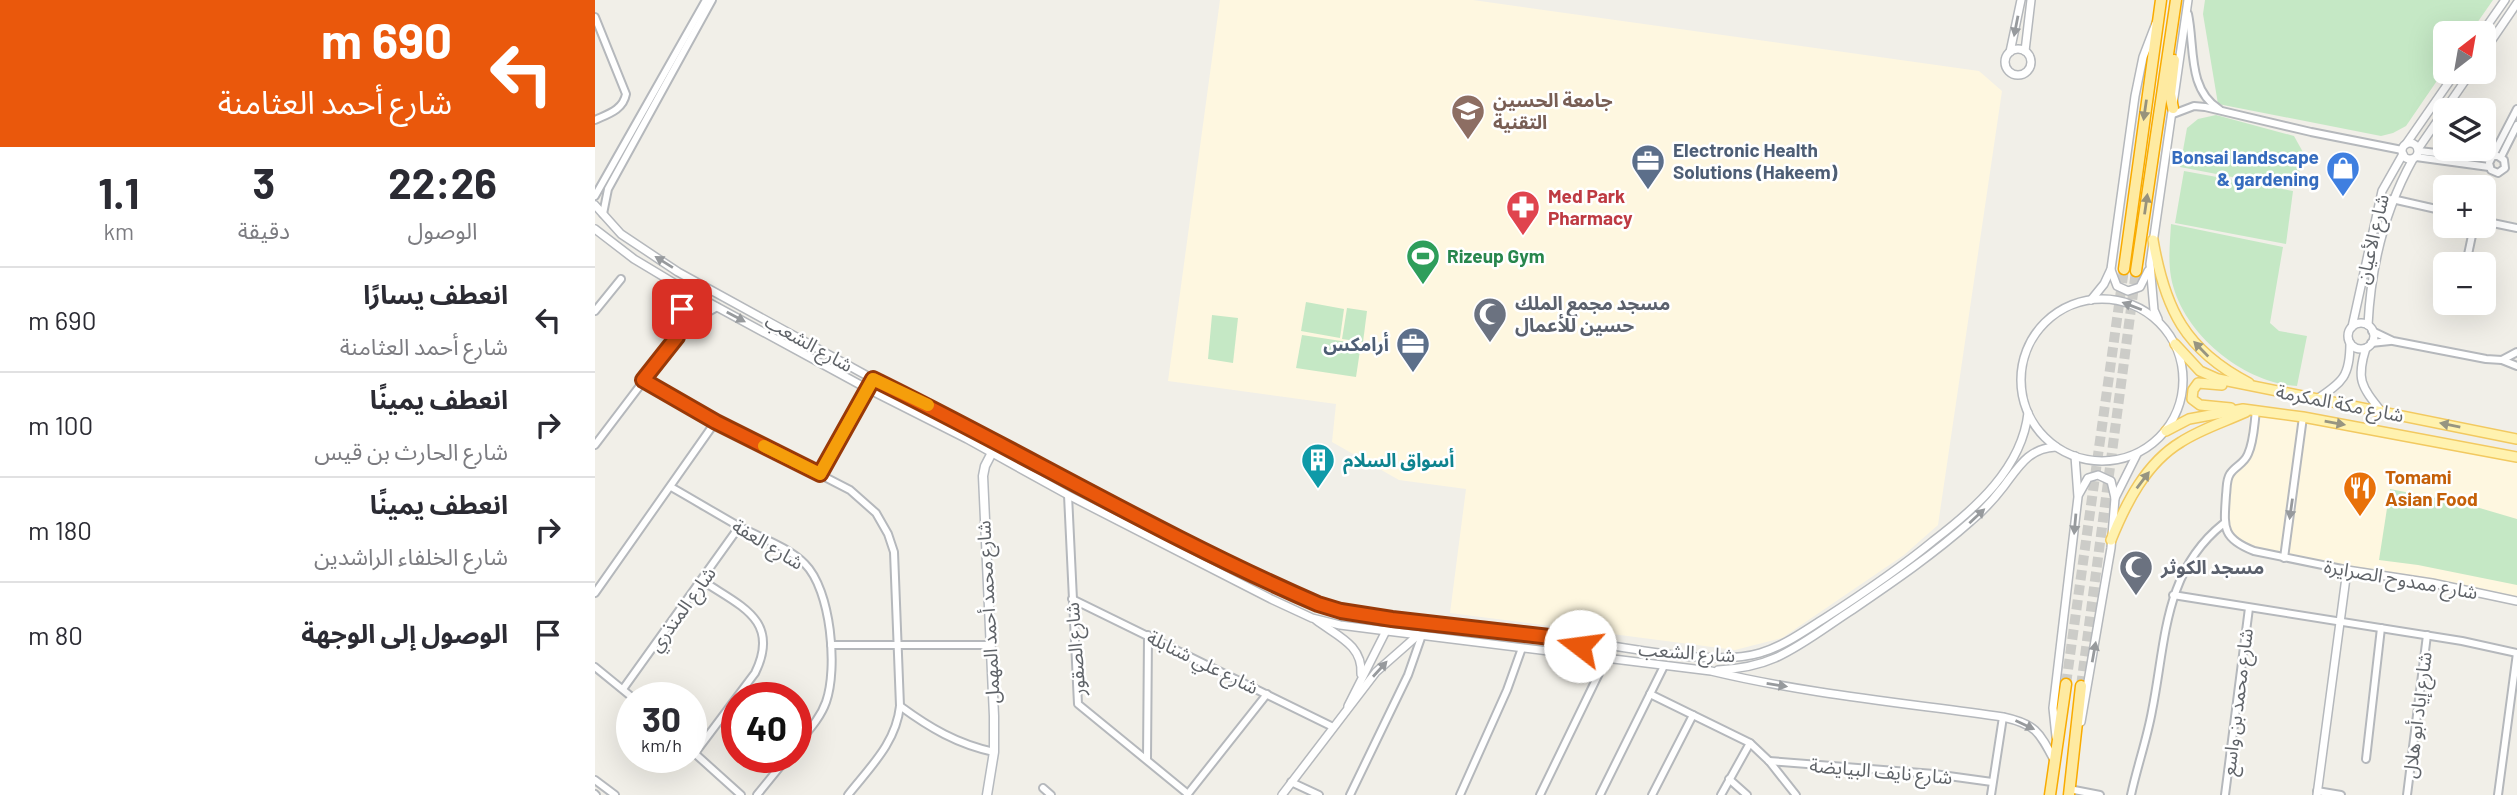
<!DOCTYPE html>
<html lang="ar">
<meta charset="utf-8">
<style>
body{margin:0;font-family:Barlow,"Noto Sans Arabic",sans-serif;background:#f2f2f3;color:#2b2b33;direction:rtl;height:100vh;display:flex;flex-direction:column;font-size:26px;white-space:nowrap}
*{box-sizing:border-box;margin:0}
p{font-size:23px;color:#7c7c81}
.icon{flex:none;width:38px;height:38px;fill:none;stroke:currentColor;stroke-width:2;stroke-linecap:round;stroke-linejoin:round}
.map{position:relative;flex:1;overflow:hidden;direction:ltr}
.details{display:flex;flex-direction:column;background:#fff;width:595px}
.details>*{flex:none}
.hud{background:#ea580c;color:#fff;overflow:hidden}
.needle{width:46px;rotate:31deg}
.fabs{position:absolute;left:1838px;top:21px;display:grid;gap:14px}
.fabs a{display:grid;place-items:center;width:63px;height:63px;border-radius:10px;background:#fff;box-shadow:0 7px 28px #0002;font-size:35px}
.speed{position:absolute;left:21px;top:682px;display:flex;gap:14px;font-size:35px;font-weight:700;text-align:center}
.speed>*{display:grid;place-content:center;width:91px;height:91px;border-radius:50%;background:#fff;box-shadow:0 7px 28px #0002;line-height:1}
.speed small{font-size:18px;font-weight:400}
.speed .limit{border:10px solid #d22;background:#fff;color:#111}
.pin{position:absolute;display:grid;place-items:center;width:60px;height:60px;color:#fff;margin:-30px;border-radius:14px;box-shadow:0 4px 10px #0006}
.me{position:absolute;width:77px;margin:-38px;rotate:285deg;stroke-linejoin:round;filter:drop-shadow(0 0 5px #0008)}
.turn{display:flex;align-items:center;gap:24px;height:147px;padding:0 28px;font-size:32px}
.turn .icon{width:91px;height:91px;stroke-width:2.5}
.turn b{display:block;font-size:49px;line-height:60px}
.eta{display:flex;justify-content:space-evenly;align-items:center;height:119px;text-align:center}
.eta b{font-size:42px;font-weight:700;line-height:49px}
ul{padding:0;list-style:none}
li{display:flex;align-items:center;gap:21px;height:105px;padding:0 28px;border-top:2px solid #e1e1e2}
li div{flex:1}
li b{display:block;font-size:26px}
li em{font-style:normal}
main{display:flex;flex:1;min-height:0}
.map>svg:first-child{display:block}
</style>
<main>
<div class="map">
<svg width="1922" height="795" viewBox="0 0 1922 795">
<rect width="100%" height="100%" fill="#f1efe8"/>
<g fill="#fef7e0">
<polygon points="625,0 878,0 1384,71 1407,91 1343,525 1309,555 1187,638 1140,650 855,613 871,489 804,480 737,442 741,404 573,381"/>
<polygon points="1655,412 1922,457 1922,601 1659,551 1632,534 1634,470 1646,460 1652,444"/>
</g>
<g fill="#c5e8c5">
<polygon points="1610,0 1898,0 1875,33 1850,33 1850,69 1811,126 1798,133 1786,136 1623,104 1608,14"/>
<polygon points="1621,115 1699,136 1709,154 1700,189 1585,167 1592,128 1603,119"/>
<polygon points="1589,171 1698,191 1691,244 1580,223"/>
<path d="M1576 224 1688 247 1675 323 1684 331 1712 336 1702 386C1648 383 1586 333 1576 277 1573 260 1575 242 1576 224Z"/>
<polygon points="711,302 749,309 745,338 706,331"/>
<polygon points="752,308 772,311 768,342 747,339"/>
<polygon points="617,315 643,318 638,363 613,359"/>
<polygon points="707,335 766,344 761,377 701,368"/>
<polygon points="1795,489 1871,504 1922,519 1922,585 1823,565 1784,560"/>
</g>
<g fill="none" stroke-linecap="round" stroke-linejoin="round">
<g stroke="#ccccc8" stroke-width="10" stroke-dasharray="10 5" stroke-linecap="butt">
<polyline points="1471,684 1529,269"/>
<polyline points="1486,686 1541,271"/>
</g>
<g stroke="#b5b8bc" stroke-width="10">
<g id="minor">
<path d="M1593 14C1600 46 1592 89 1624 109"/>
<path d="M0 17 31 94C28 110 13 114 0 120"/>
<polyline points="1578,114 1599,106 1610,107 1716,132 1807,150"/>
<polyline points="1824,151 1895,159"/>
<polyline points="1898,156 1903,156 1909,160 1910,168 1903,173 1896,170 1894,163 1922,109"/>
<polyline points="1821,157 1894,167"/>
<polyline points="1906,157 1922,125"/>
<polyline points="0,196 111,0"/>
<polyline points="1797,199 1850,211"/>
<polyline points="8,214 13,189 117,0"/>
<polyline points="1888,221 1922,228"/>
<polyline points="1871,264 1879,226"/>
<polyline points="1863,305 1863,303"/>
<polyline points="0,311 26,279"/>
<polyline points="1777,331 1798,341 1891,359 1907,360 1922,352"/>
<polyline points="83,332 87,316 86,303"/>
<polyline points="1776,343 1795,341"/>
<polyline points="1907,360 1922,366"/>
<path d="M48 380 121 421 255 490 281 513 293 534 299 552 305 706C301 743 275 767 253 795"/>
<path d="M1661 411C1659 425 1659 441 1653 454 1649 464 1640 466 1635 474 1631 480 1632 488 1631 495 1629 527 1626 538 1659 551L1752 570"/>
<polyline points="0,445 88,329 102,318 122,307"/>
<polyline points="225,474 278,379"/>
<path d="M76 487C99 500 122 514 145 527 166 538 193 547 210 564 236 590 243 668 231 702 225 719 212 732 201 746"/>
<polyline points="473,495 483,704 593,794"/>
<polyline points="1689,558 1708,417"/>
<polyline points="0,593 121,421"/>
<polyline points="1578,595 1867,641 1922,653"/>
<polyline points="477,599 738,727"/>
<polyline points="236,645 395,645"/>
<polyline points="0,667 38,698"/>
<polyline points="28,689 144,527"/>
<polyline points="1055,694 1155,743 1174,761 1201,795"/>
<path d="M305 706C335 728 362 744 399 752"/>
<polyline points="96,750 146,795"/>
<path d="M100 753 160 673C186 620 145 606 108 581"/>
<polyline points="552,759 553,635"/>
<polyline points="1771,759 1786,628"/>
<polyline points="1174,761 1339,774 1397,782"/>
<polyline points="1134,779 1152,795"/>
<polyline points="0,780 20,795"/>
<polyline points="696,782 724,795"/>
<polyline points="448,788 456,795"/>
<polyline points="1474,789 1505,795"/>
<polyline points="1722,791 1746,795"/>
<polyline points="0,794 1,795"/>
<polyline points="162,795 192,758"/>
<polyline points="592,795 672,694"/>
<polyline points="755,795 813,675 827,635"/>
<polyline points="865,795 912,690 927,648"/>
<polyline points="945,795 1011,659"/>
<polyline points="1005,795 1069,666"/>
<polyline points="1057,795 1098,715"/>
<polyline points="1126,795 1155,743"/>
<polyline points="1396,795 1408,717"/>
<path d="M1536 795C1542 767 1552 739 1557 711 1571 642 1568 572 1628 524"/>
<polyline points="1630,795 1654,608"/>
<polyline points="1812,795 1832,635"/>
<polyline points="1903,795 1922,653"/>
</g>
</g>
<g stroke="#b5b8bc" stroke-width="10">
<g id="tertiary">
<polyline points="1887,33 1910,0"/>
<circle cx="1423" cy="62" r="13"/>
<polyline points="1430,51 1436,0"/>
<polyline points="1415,52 1426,0"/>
<polyline points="1888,53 1922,3"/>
<circle cx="1815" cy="151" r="8"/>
<polyline points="1811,144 1861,72"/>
<polyline points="1823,149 1876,72"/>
<path d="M0 205 26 234 83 272 278 379 677 584C716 602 743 611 786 618 851 626 916 632 981 640 1030 647 1119 667 1165 653 1189 646 1209 631 1230 618 1267 594 1304 569 1338 541 1380 509 1427 468 1433 413"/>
<path d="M0 229 39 259 89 289 273 389 372 439 473 495 676 599 717 618 745 625 792 631 1116 671C1212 694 1310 703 1408 717 1440 724 1444 731 1459 760"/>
<polyline points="1516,270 1522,286 1533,291 1545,287 1553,271"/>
<circle cx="1507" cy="380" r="81"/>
<polyline points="1496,300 1509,284 1516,269 1540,96 1548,57 1561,23"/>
<polyline points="1563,319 1559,310 1555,264 1593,0"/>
<circle cx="1766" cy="336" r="13"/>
<path d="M1773 325C1776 266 1789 211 1818 159"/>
<polyline points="1757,327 1787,191 1808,154"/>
<path d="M1771 348C1761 379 1766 386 1786 411"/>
<path d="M1722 399C1748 382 1755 376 1755 343"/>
<polyline points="1484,494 1493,478 1503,475 1516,481 1520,498"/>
<path d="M721 620C742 636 768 645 766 674"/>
<path d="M1123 670C1143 669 1162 666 1180 658 1207 646 1232 626 1257 610 1298 582 1339 554 1376 521 1388 511 1399 499 1409 486 1424 466 1434 448 1461 447"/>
<polyline points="753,706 797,619"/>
<polyline points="1486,722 1516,548 1520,498 1542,454"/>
<polyline points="1461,737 1458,708 1483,497 1480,456"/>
<polyline points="687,795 781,672 823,635"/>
<polyline points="1722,795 1752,570 1837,583 1922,601"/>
</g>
</g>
<g stroke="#b6babf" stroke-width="11">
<polyline id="secondary" points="392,795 399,752 399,716 388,476 390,466 403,441"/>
</g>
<g stroke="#f2c960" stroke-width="12">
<g id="primary">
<path d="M1558 240C1570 309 1590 350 1654 383"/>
<polyline points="1580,344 1605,371 1623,379 1922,439"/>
<polyline points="1627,385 1603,383 1598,390 1597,399 1605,405 1636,408"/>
<polyline points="1571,431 1594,419 1648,409 1708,417 1922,457"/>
<path d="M1516 540C1531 503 1551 463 1586 442 1606 429 1629 422 1651 412"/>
</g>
</g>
<g stroke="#f9ab00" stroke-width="13">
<g id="trunk">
<polyline points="1578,108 1575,94 1579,60"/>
<polyline points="1529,269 1566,0"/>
<polyline points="1541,271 1581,0"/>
<polyline points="1455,795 1471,684"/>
<polyline points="1474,795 1486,686"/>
</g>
</g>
<use href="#minor" stroke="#fff" stroke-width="6"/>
<use href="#tertiary" stroke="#fff" stroke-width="7"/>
<use href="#secondary" stroke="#fff" stroke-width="8"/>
<use href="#primary" stroke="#fff2af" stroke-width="9"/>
<use href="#trunk" stroke="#feeaa1" stroke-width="10"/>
</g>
<defs><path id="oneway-solid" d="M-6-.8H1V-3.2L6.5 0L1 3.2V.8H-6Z" transform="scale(1.75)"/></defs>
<g fill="#979a9d">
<use href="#oneway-solid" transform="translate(1421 26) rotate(101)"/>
<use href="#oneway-solid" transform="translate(69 262) rotate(-148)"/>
<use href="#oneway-solid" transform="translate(1537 306) rotate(-159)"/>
<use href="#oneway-solid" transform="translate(141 317) rotate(28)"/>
<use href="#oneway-solid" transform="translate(1696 509) rotate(98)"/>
<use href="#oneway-solid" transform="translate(1382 516) rotate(-43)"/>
<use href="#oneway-solid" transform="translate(1480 524) rotate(95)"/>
<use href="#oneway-solid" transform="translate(1499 652) rotate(-80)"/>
<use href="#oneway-solid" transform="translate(785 669) rotate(-48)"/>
<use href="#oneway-solid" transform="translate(1182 685) rotate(9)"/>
<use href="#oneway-solid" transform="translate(1430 725) rotate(25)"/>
</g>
<g fill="#97927c">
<use href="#oneway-solid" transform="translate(1550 110) rotate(98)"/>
<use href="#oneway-solid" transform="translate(1551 204) rotate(-82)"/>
</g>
<g fill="#979581">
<use href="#oneway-solid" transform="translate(1606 349) rotate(-134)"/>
<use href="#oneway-solid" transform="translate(1740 423) rotate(10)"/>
<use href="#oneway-solid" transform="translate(1855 425) rotate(-169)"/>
<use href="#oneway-solid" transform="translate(1548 480) rotate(-53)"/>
</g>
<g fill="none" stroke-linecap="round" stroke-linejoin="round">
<g stroke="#983908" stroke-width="18">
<path id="route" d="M87 309 82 337 48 380 121 422 225 474 278 379C427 452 570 538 723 604L746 611 797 619 981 640 985 646"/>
</g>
<use href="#route" stroke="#ea580c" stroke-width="12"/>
<polyline stroke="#f59e0b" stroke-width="12" points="169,446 225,474 278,379 333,405"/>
</g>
<defs>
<g id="university-pin" transform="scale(1.75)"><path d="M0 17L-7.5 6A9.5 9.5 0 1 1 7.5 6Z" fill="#8d6e63" stroke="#fff"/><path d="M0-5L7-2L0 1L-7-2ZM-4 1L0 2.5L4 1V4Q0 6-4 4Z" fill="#fff"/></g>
<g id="office-pin" transform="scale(1.75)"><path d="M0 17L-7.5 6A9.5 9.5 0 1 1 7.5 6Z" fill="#5c6f8a" stroke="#fff"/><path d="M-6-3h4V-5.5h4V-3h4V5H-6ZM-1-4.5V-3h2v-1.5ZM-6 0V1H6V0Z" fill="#fff"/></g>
<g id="shop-pin" transform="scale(1.75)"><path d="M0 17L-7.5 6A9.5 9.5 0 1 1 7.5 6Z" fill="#3f7fe0" stroke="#fff"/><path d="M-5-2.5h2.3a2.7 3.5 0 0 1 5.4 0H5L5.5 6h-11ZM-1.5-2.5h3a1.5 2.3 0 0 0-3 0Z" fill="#fff"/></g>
<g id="pharmacy-pin" transform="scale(1.75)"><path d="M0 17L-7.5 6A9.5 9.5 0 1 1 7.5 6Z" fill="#e0444e" stroke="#fff"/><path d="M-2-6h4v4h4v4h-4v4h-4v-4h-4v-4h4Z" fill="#fff"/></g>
<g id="stadium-pin" transform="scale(1.75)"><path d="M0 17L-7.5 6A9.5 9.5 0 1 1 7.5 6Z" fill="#2e9e5b" stroke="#fff"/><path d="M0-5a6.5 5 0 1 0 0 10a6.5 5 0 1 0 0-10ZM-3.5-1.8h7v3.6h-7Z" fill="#fff"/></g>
<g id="mosque-pin" transform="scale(1.75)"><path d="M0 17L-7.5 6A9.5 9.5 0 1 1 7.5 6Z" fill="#6b7280" stroke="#fff"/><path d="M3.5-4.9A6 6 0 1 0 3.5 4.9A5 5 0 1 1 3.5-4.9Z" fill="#fff"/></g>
<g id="building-pin" transform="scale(1.75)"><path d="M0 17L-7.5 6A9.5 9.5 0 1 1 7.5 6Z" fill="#0f9aa8" stroke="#fff"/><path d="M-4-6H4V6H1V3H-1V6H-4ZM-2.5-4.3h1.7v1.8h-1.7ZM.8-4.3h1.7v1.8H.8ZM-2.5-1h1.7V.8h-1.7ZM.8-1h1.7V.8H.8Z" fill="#fff"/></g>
<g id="restaurant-pin" transform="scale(1.75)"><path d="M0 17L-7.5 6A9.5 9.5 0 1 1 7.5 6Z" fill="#e8710a" stroke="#fff"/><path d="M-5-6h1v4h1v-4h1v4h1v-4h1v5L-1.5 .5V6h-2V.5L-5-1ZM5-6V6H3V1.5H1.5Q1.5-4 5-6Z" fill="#fff"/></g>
</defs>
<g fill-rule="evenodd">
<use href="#university-pin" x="873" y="111"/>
<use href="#office-pin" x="1053" y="161"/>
<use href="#shop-pin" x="1748" y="168"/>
<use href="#pharmacy-pin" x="928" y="207"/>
<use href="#stadium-pin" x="828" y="256"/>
<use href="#mosque-pin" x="895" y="314"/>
<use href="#office-pin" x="818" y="344"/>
<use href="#building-pin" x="723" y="460"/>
<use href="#restaurant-pin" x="1765" y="488"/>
<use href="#mosque-pin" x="1541" y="567"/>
</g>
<g text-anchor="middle" stroke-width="5" stroke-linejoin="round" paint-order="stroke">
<g font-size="19" font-weight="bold" fill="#785e54" stroke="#fff" text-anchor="start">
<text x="898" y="107">جامعة الحسين<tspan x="898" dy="22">التقنية</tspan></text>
</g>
<g font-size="19" font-weight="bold" fill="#4e5e75" stroke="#fff" text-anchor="start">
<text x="1078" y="157">Electronic Health<tspan x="1078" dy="22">Solutions (Hakeem)</tspan></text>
<text x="794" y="351" text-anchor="end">أرامكس</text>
</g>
<g font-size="19" font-weight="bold" fill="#366cbe" stroke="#fff" text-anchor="end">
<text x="1724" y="164">Bonsai landscape<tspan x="1724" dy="22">&amp; gardening</tspan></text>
</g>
<g font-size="19" font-weight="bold" fill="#be3a42" stroke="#fff" text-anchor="start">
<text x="953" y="203">Med Park<tspan x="953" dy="22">Pharmacy</tspan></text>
</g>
<g font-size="19" fill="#5f6368" stroke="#fff">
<text transform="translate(1777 239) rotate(-77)" y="7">شارع الأعيان</text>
<text transform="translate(214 343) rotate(29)" y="7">شارع الشعب</text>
<text transform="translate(1745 403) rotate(11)" y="7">شارع مكة المكرمة</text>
<text transform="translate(173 544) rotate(31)" y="7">شارع العفة</text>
<text transform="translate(1806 579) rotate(10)" y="7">شارع ممدوح الصرايرة</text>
<text transform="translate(87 609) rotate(-54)" y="7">شارع المنذري</text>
<text transform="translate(393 612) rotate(-93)" y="7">شارع محمد أحمد المهمل</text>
<text transform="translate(480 649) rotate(-94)" y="7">شارع الصقور</text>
<text transform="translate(1092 652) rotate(4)" y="7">شارع الشعب</text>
<text transform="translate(608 662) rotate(26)" y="7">شارع علي شنابلة</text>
<text transform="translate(1642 702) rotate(-83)" y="7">شارع محمد بن واسع</text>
<text transform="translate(1822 715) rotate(-83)" y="7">شارع إياد أبو هلال</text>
<text transform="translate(1286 771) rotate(5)" y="7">شارع نايف البيايضة</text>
</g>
<g font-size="19" font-weight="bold" fill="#27864d" stroke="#fff" text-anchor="start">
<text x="852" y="263">Rizeup Gym</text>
</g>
<g font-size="19" font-weight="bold" fill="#5b616d" stroke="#fff" text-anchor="start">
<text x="920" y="310">مسجد مجمع الملك<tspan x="920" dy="22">حسين للأعمال</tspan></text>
<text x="1566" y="574">مسجد الكوثر</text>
</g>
<g font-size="19" font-weight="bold" fill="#0d838f" stroke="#fff" text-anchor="start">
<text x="748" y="467">أسواق السلام</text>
</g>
<g font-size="19" font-weight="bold" fill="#c56008" stroke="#fff" text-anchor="start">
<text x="1790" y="484">Tomami<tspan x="1790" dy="22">Asian Food</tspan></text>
</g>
</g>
</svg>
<div class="fabs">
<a><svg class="needle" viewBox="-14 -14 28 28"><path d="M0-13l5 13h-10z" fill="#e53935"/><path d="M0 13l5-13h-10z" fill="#7c7c81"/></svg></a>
<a><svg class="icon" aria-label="layers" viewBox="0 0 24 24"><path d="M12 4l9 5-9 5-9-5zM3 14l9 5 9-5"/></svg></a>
<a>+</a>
<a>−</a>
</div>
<div class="speed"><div>30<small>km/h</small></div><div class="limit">40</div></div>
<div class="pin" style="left:87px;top:309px;background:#d93025"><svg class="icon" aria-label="arrive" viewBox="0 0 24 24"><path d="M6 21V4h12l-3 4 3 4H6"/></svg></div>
<svg class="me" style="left:985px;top:646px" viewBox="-20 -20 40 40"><circle r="19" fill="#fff"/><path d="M0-13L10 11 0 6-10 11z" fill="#ea580c"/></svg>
</div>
<section class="details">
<div class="hud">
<div class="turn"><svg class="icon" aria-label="left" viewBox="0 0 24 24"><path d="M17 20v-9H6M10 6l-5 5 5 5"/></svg><div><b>690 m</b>شارع أحمد العثامنة</div></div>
</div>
<div class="eta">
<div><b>22:26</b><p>الوصول</p></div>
<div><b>3</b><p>دقيقة</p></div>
<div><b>1.1</b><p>km</p></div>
</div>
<ul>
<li><svg class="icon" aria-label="left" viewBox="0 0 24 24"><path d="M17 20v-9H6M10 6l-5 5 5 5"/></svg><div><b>انعطف يسارًا</b><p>شارع أحمد العثامنة</p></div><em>690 m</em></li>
<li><svg class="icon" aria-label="right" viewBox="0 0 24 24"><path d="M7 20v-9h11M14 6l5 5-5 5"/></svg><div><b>انعطف يمينًا</b><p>شارع الحارث بن قيس</p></div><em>100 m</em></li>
<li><svg class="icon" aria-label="right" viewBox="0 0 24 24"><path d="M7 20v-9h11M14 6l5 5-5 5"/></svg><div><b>انعطف يمينًا</b><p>شارع الخلفاء الراشدين</p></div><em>180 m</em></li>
<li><svg class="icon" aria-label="arrive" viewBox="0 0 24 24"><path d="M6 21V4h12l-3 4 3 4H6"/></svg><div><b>الوصول إلى الوجهة</b></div><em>80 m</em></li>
</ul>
</section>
</main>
